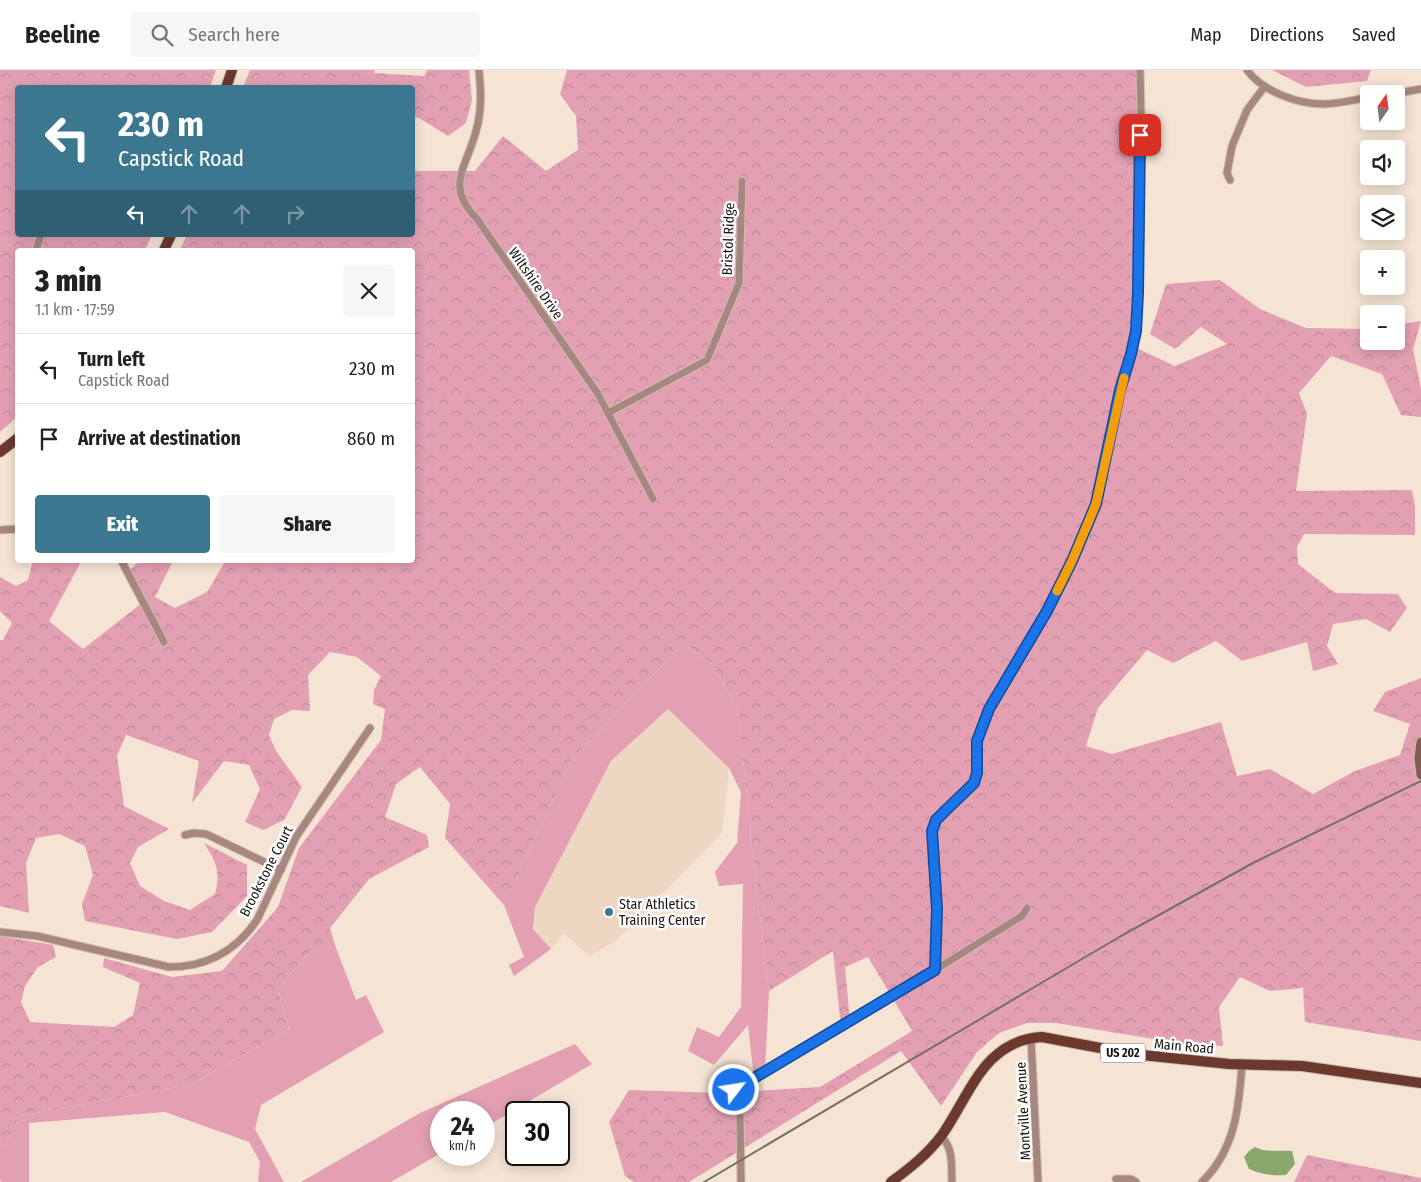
<!DOCTYPE html>
<meta charset="utf-8">
<style>
body{margin:0;font-family:"Fira Sans Condensed",sans-serif;background:#f6f6f6;color:#222;height:100vh;display:flex;flex-direction:column;font-size:19px;white-space:nowrap}
*{box-sizing:border-box;margin:0}
p{font-size:16px;color:#767676}
.icon{flex:none;width:28px;height:28px;fill:none;stroke:currentColor;stroke-width:2;stroke-linecap:round;stroke-linejoin:round}
.map{position:relative;flex:1;overflow:hidden}
.drawer{position:absolute;left:15px;top:178px;width:400px;height:315px;display:flex;flex-direction:column;background:#fff;border-radius:5px;box-shadow:0 2px 12px #0003}
.drawer>*{flex:none}
.top-card{position:absolute;left:15px;top:15px;width:400px;height:152px;border-radius:5px;box-shadow:0 2px 12px #0003;background:#3b778f;color:#fff;overflow:hidden}
.needle{width:32px;rotate:14deg}
.tools{position:absolute;left:1360px;top:15px;display:grid;gap:10px}
.tools a{display:grid;place-items:center;width:45px;height:45px;border-radius:5px;background:#fff;box-shadow:0 2px 12px #0003;font-size:25px}
.speed{position:absolute;left:430px;top:1031px;display:flex;gap:10px;font-size:25px;font-weight:700;text-align:center}
.speed>*{display:grid;place-content:center;width:65px;height:65px;border-radius:50%;background:#fff;box-shadow:0 2px 12px #0003;line-height:1}
.speed small{font-size:12px;font-weight:400}
.speed .limit{border:2px solid #111;border-radius:8px;background:#fff;color:#111}
.pin{position:absolute;display:grid;place-items:center;width:42px;height:42px;color:#fff;margin:-21px;border-radius:10px;box-shadow:0 2px 8px #0006}
.me{position:absolute;width:55px;margin:-28px;rotate:59deg;stroke-linejoin:round;filter:drop-shadow(0 0 4px #0008)}
.turn{display:flex;align-items:center;gap:18px;height:105px;padding:0 20px;font-size:22px}
.turn .icon{width:65px;height:65px;stroke-width:2.5}
.turn b{display:block;font-size:35px;line-height:42px}
.lanes{display:flex;align-items:center;height:48px;padding:0 20px;background:#0003;justify-content:center;gap:25px;direction:ltr}
.lanes .off{opacity:.35}
.round{display:grid;place-items:center;flex:none;width:52px;height:52px;border-radius:5px;background:#f6f6f6}
.head{display:flex;align-items:center;justify-content:space-between;height:85px;padding:0 20px}
h1{font-size:30px;font-weight:800;line-height:38px}
.action{display:flex;gap:10px;margin-top:auto;padding:10px 20px}
.action a{flex:1;height:58px;border-radius:5px;background:#3b778f;color:#fff;font-size:20px;font-weight:800;line-height:58px;text-align:center}
.action a+a{background:#f6f6f6;color:#222}
ul{padding:0;list-style:none}
li{display:flex;align-items:center;gap:15px;height:70px;padding:0 20px;border-top:1px solid #e0e0e0}
li div{flex:1}
li b{display:block;font-size:19px}
li em{font-style:normal}
header{display:flex;align-items:center;gap:30px;box-sizing:border-box;height:70px;padding:0 25px;background:#fff;border-bottom:1px solid #e0e0e0}
header strong{font-size:24px}
nav{display:flex;gap:28px;margin-inline-start:auto;font-size:18px}
.search{width:350px;height:45px;background:#f6f6f6;display:flex;align-items:center;gap:12px;box-sizing:border-box;padding:0 18px;border-radius:5px;color:#767676;font-size:19px}
.map>svg:first-child{display:block}
</style>
<header>
<strong>Beeline</strong>
<div class="search"><svg class="icon" aria-label="search" viewBox="0 0 24 24"><circle cx="10" cy="10" r="6"/><path d="M15 15l6 6"/></svg>Search here</div>
<nav><a>Map</a><a>Directions</a><a>Saved</a></nav>
</header>
<div class="map">
<svg width="1421" height="1112" viewBox="0 0 1421 1112">
<defs>
<pattern id="forest-crowns" width="20" height="18" patternUnits="userSpaceOnUse" patternTransform="scale(1.25)"><rect width="20" height="18" fill="#e3a0b3"/><path d="M2 6a3 3 0 1 1 6 0M12 15a3 3 0 1 1 6 0" fill="none" stroke="#c28999"/></pattern>
</defs>
<rect width="100%" height="100%" fill="#f5e4d4"/>
<polygon fill="#eed7c2" points="668,639 729,698 722,763 617,870 589,886 564,863 551,879 533,859 535,837 611,691"/>
<g fill="#e3a0b3">
<polygon points="683,574 710,592 737,636 750,753 751,772 769,921 765,1002 754,1009 748,955 714,995 688,981 697,957 719,967 741,937 743,814 719,816 715,802 737,773 741,722 729,698 668,639 611,691 535,837 533,859 551,879 514,906 509,895 524,887 504,835 572,689"/>
<polygon points="336,878 356,930 366,925 384,962 261,1035 255,1059 284,1112 258,1112 260,1092 249,1072 165,1042 29,1053 29,1112 1,1112 0,1109 0,1076 5,1075 20,1046 190,1015 289,959 279,924 287,907 312,881"/>
<polygon points="575,974 592,994 484,1058 484,1042 441,1042 441,1083 391,1112 301,1112 420,1043"/>
</g>
<g fill="url(#forest-crowns)">
<polygon points="0,0 216,0 210,17 18,18 18,165 152,165 145,180 18,180 17,347 0,362"/>
<polygon points="250,0 375,0 374,3 424,6 427,0 469,0 472,30 466,53 448,66 419,48 413,47 412,18 243,17"/>
<path d="M567 0H1138L1140 31 1130 275 1175 296 1227 274 1201 257 1175 279 1150 264 1166 214 1220 210 1260 239 1306 258 1369 259V271H1396V255L1421 251 1413 279 1421 319V347L1401 345 1382 304 1331 286 1299 323 1307 344 1296 421 1412 420 1415 436V465L1304 464 1297 477 1298 494 1335 523 1398 524 1407 538 1390 562 1366 549 1333 554 1327 576 1338 594 1313 601 1307 572 1242 591 1216 571 1173 593 1147 580 1098 638 1086 676 1112 684 1221 652 1237 706 1270 699 1313 724 1355 701 1400 685 1410 654 1373 641 1385 622 1421 608V971L1305 952 1303 918 1270 921 1240 907 1219 937 1223 976 1184 974 1056 953H1027L999 963 977 982 941 1036 901 981 689 1112H634L625 1106 609 1052 629 1020 723 1023 820 1017 912 961 868 887 845 897 850 951 841 957 833 881 769 921 751 772 750 753 737 636 710 592 683 574 572 689 504 835 445 768 450 734 420 697 396 714 385 747 427 765 429 777 369 809 330 858 336 878 312 881 287 907 279 924 289 959 190 1015 20 1046 5 1075 0 1076V866L53 875 56 887 38 897 25 916 21 932 30 952 114 957 133 945 140 913 103 897 104 888 172 907 222 901 278 837 299 778 381 670 385 639 373 634 374 620 381 606 357 587 330 582 308 605 310 641 292 640 274 649 269 665 276 681 302 717 284 750 263 760 245 752 260 719 249 695 224 691 192 733 199 691 126 665 117 686 124 736 169 759 138 777 130 793 140 816 164 831 190 840 215 824C221 801 216 792 204 773L247 795V826L212 862 177 869 85 851 82 834 93 805 85 776 59 764 36 768 26 793 29 843 0 836V570H3L12 553 0 541V507L16 516 28 510 33 490H82L49 551 83 579 142 533 128 502 140 490H170L172 493 155 527 175 538 207 522 226 490H412V180H180L187 165H412L413 99 417 101H475L503 66 546 101 578 80 576 46 560 24Z"/>
<polygon points="1272,0 1371,0 1367,11 1306,17"/>
<polygon points="1307,1085 1421,1108 1421,1112 1294,1112"/>
</g>
<path fill="#8aa76c" d="M1255 1077C1265 1083 1280 1080 1292 1081L1295 1094 1286 1105C1272 1106 1261 1104 1249 1099L1244 1087 1249 1081Z"/>
<g fill="none" stroke-linecap="round" stroke-linejoin="round">
<g stroke="#cdbfb0" stroke-width="9">
<g id="street">
<path d="M479 0C481 21 482 41 476 61 467 97 444 116 477 149L598 324 653 429"/>
<path d="M1247 0C1262 21 1297 34 1323 34 1338 34 1354 30 1369 27"/>
<polyline points="1393,24 1421,19"/>
<polyline points="1230,110 1227,103 1232,76 1247,40 1265,16"/>
<polyline points="36,180 41,165"/>
<polyline points="608,343 707,290 739,213 742,111"/>
<polyline points="0,460 18,459"/>
<polyline points="121,490 164,572"/>
<polyline points="185,765 194,763 206,764 281,800"/>
<path d="M0 862 37 866 169 897C207 897 236 881 257 850L296 767 370 658"/>
<polyline points="935,900 937,839 931,761 936,750 944,742 974,713 977,703 977,671 989,639 1047,541 1072,491 1096,434 1120,320 1131,284 1138,242 1141,45 1140,0"/>
<polyline points="1031,968 1038,1112"/>
<path d="M941 1066C954 1079 951 1095 952 1112"/>
<polyline points="1116,1109 1131,1109 1136,1112"/>
<polyline points="741,1112 740,1045 736,1036 726,1024 935,900 1022,846 1027,838"/>
<path d="M1202 1112C1235 1080 1239 1038 1242 994"/>
</g>
</g>
<g stroke="#cdbfb0" stroke-width="11">
<polyline id="secondary" points="1421,672 1419,688 1421,705"/>
</g>
<g stroke="#cdbfb0" stroke-width="12">
<g id="primary">
<polyline points="226,18 232,0"/>
<polyline points="164,180 171,165"/>
<polyline points="0,382 18,368"/>
<path d="M891 1112C910 1098 928 1084 942 1065 970 1025 984 970 1042 967L1132 984 1229 994 1302 996 1421 1013"/>
</g>
</g>
<use href="#street" stroke="#a78780" stroke-width="7"/>
<use href="#secondary" stroke="#865a50" stroke-width="9"/>
<use href="#primary" stroke="#6c392e" stroke-width="10"/>
<polyline stroke="#796f65" stroke-width="2" points="704,1112 1121,866 1253,793 1421,711"/>
</g>
<g fill="none" stroke-linecap="round" stroke-linejoin="round">
<g stroke="#114b97" stroke-width="12">
<polyline id="route" points="734,1020 935,900 937,839 932,761 936,750 944,742 974,713 977,703 977,671 989,639 1047,541 1072,491 1096,434 1120,320 1131,284 1136,261 1138,223 1140,65"/>
</g>
<use href="#route" stroke="#1a73e8" stroke-width="9"/>
<polyline stroke="#f59e0b" stroke-width="9" points="1057,521 1072,491 1096,434 1124,308"/>
</g>
<circle fill="#3b778f" stroke="#fff" stroke-width="2" cx="609" cy="842" r="5"/>
<g text-anchor="middle" stroke-width="5" stroke-linejoin="round" paint-order="stroke">
<rect fill="#fff" stroke="#5e5a56" stroke-width="1" x="1100.5" y="973.5" width="45" height="19" rx="4"/>
<g font-size="12" font-weight="bold" fill="#19140e">
<text x="1123" y="987">US 202</text>
</g>
<g font-size="14" fill="#19140e" stroke="#fff">
<text transform="translate(728 169) rotate(-88)" y="5">Bristol Ridge</text>
<text transform="translate(536 213) rotate(55)" y="5">Wiltshire Drive</text>
<text transform="translate(266 801) rotate(-63)" y="5">Brookstone Court</text>
<text transform="translate(1184 976) rotate(5)" y="5">Main Road</text>
<text transform="translate(1023 1041) rotate(-93)" y="5">Montville Avenue</text>
</g>
<g font-size="14" fill="#19140e" stroke="#fff" text-anchor="start">
<text x="619" y="839">Star Athletics<tspan x="619" dy="16">Training Center</tspan></text>
</g>
</g>
</svg>
<div class="tools">
<a><svg class="needle" viewBox="-14 -14 28 28"><path d="M0-13l5 13h-10z" fill="#e53935"/><path d="M0 13l5-13h-10z" fill="#767676"/></svg></a>
<a><svg class="icon" aria-label="sound" viewBox="0 0 24 24"><path d="M4 9h4l5-4v14l-5-4H4zM17 9q2 3 0 6"/></svg></a>
<a><svg class="icon" aria-label="layers" viewBox="0 0 24 24"><path d="M12 4l9 5-9 5-9-5zM3 14l9 5 9-5"/></svg></a>
<a>+</a>
<a>−</a>
</div>
<div class="speed"><div>24<small>km/h</small></div><div class="limit">30</div></div>
<div class="pin" style="left:1140px;top:65px;background:#d93025"><svg class="icon" aria-label="arrive" viewBox="0 0 24 24"><path d="M6 21V4h12l-3 4 3 4H6"/></svg></div>
<svg class="me" style="left:734px;top:1020px" viewBox="-20 -20 40 40"><circle r="17" fill="#1a73e8" stroke="#fff" stroke-width="3"/><path d="M0-11L8 9 0 5-8 9z" fill="#fff"/></svg>
<div class="top-card">
<div class="turn"><svg class="icon" aria-label="left" viewBox="0 0 24 24"><path d="M17 20v-9H6M10 6l-5 5 5 5"/></svg><div><b>230 m</b>Capstick Road</div></div>
<div class="lanes"><svg class="icon" aria-label="left" viewBox="0 0 24 24"><path d="M17 20v-9H6M10 6l-5 5 5 5"/></svg><svg class="icon off" aria-label="ahead" viewBox="0 0 24 24"><path d="M12 20V5M6 11l6-6 6 6"/></svg><svg class="icon off" aria-label="ahead" viewBox="0 0 24 24"><path d="M12 20V5M6 11l6-6 6 6"/></svg><svg class="icon off" aria-label="right" viewBox="0 0 24 24"><path d="M7 20v-9h11M14 6l5 5-5 5"/></svg></div>
</div>
<section class="drawer">
<div class="head"><div><h1>3 min</h1><p>1.1 km · 17:59</p></div><a class="round"><svg class="icon" aria-label="close" viewBox="0 0 24 24"><path d="M6 6l12 12M18 6L6 18"/></svg></a></div>
<ul>
<li><svg class="icon" aria-label="left" viewBox="0 0 24 24"><path d="M17 20v-9H6M10 6l-5 5 5 5"/></svg><div><b>Turn left</b><p>Capstick Road</p></div><em>230 m</em></li>
<li><svg class="icon" aria-label="arrive" viewBox="0 0 24 24"><path d="M6 21V4h12l-3 4 3 4H6"/></svg><div><b>Arrive at destination</b></div><em>860 m</em></li>
</ul>
<div class="action"><a>Exit</a><a>Share</a></div>
</section>
</div>
